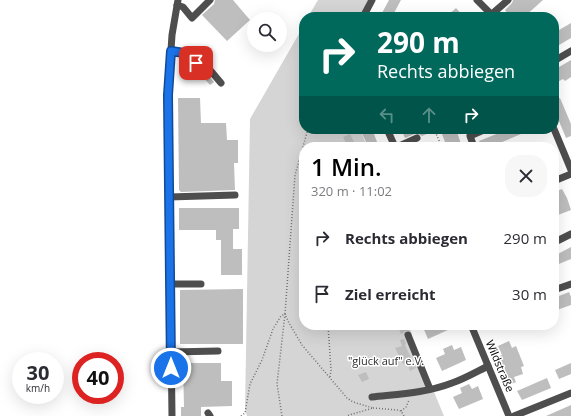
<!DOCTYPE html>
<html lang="de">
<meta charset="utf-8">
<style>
body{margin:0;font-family:"Open Sans",sans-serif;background:#f7f7f7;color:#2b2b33;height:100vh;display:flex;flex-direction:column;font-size:15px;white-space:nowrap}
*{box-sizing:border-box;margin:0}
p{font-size:13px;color:#7c7c81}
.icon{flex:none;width:22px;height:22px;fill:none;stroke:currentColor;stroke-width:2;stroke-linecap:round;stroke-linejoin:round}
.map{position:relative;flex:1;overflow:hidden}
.sheet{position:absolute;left:299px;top:142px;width:260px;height:188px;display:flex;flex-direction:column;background:#fff;border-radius:16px;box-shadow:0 4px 16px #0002}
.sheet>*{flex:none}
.guide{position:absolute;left:299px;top:12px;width:260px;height:122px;border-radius:16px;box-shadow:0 4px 16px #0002;background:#00695c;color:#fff;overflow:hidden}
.controls{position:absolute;left:247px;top:12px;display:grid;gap:8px}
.controls a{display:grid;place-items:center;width:40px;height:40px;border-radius:50%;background:#fff;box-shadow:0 4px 16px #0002;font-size:20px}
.speed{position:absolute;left:12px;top:352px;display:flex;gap:8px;font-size:20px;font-weight:700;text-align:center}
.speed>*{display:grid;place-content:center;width:52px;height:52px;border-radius:50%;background:#fff;box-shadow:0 4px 16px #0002;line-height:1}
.speed small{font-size:10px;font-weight:400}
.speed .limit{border:6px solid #d22;background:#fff;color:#111}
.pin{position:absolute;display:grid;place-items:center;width:34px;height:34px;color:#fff;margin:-17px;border-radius:8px;box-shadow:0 2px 6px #0006}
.me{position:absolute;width:44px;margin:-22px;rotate:0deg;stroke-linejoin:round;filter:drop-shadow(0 0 3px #0008)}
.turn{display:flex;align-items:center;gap:14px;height:84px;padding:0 12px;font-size:18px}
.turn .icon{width:52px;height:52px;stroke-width:2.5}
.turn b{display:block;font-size:28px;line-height:34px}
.lanes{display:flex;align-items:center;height:38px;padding:0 12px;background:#0003;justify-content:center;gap:20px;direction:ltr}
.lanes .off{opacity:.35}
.round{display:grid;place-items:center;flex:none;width:42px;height:42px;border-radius:16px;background:#f7f7f7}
.headline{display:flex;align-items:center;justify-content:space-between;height:68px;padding:0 12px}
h1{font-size:24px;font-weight:600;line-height:30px;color:#000}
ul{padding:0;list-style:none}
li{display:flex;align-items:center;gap:12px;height:56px;padding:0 12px}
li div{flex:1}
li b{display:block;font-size:15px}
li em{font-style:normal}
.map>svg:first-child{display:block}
</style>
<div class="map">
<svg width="571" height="416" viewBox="0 0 571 416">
<rect width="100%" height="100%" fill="#fff"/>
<g fill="#d5d5d5">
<polygon points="318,0 371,0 362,17 308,17"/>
<polygon points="304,25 304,129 360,129 367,147 304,147 304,325 408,325 412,334 412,339 444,416 247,416 245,410 250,119"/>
</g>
<g fill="#bebebe">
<polygon points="215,0 233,0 250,20 227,41 202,15 214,4"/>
<polygon points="389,0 401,0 394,13 402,17 390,17 382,13"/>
<polygon points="513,0 543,0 524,17 510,17 505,10 512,3"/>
<polygon points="456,8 464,17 446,17"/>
<polygon points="571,23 571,38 554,48 554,33"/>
<polygon points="571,60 571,77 565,81 563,79 554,84 554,70"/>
<polygon points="205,72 214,82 210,85 201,75"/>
<polygon points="178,98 200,98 201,123 226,123 227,140 238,140 238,163 234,163 235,190 181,192 179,190"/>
<polygon points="560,98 571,124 571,136 566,138 554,109 554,100"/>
<polygon points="360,129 372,129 379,147 348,147 343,137 350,134 356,146 366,142"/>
<polygon points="401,129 438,129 422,136 417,133 405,138"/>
<polygon points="440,129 456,129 462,147 447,147"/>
<polygon points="509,129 533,129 490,147 482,147 479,141"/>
<polygon points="562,189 567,198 571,210 558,215 554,205 554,192"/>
<polygon points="179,208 239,208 239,229 233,229 233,249 242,249 242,275 221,275 221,240 216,240 216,230 179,230"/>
<polygon points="571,247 571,259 554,266 554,256"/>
<polygon points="243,289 243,344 180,344 180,290"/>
<polygon points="569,292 571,297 571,305 554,311 554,298"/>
<polygon points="397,325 407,325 410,330 406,331 401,334"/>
<polygon points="422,325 459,325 428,339"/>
<polygon points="404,339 406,344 405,345 416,368 410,371 407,363 403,364 395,348 402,346 400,340"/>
<polygon points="509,341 512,348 516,346 524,366 521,367 523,374 514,377 516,382 509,385 497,357 502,355 498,346"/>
<polygon points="452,345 454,350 461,347 466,360 442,371 436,358 445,354 443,349"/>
<polygon points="183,363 221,363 221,381 232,381 232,406 201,407 201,416 181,416 181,407 184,407"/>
<polygon points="571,363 571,374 559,379 555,370"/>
<polygon points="366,372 369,379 362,382 358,375"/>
<polygon points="547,378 551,388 522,400 517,391"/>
<polygon points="469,384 472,389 478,386 483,399 459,409 453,397 462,393 460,388"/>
<polygon points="571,405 571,416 546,416"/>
</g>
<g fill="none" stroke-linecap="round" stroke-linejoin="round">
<g stroke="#707070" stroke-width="1.5" stroke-dasharray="1 2" stroke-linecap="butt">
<polyline points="434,129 442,147"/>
<polyline points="300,164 304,179"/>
<polyline points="328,325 331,370 330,377"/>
<polyline points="373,408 398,410 401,411 404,416"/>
<polyline points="401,411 406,407 409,400"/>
<polyline points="241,416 245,413 250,384 262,360 273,329 281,316 285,314 295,175 308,129"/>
<polyline points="282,416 277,384 285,314 289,323 302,345 347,398 353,402 373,408 346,416"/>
</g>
<g stroke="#4e4e4e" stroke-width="7">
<polyline points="477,0 494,17"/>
<polyline points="177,5 183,7 192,18 210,0"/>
<polyline points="492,14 508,0"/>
<polyline points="363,17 372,0"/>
<polyline points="171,51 184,53 196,63 205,64 221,83"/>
<polyline points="554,61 571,51"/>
<polyline points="387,129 395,147"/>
<polyline points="554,129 571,170"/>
<polyline points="397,147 417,138"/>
<polyline points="474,147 470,136 486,129"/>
<polyline points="554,181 571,174"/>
<polyline points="169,197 235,195"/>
<polyline points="559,240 571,234"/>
<polyline points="171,284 201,284"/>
<polyline points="554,290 571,284"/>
<polyline points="471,325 509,416"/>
<polyline points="408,335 430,389"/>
<polyline points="171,352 218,351"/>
<path d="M372 397C399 394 426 393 452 383 464 379 476 372 488 366"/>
<polyline points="208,413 210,416"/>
<polyline points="172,416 168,95 172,35 178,0"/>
<polyline points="514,416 571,393"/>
</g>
</g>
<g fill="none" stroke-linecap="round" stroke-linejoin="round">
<g stroke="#114b97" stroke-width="10">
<polyline id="route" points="171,368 168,95 171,51 184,53 196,63"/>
</g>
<use href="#route" stroke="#1a73e8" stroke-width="7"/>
</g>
<g text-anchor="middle" stroke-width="3" stroke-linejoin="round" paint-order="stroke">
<g font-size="11" fill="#2c2c2c" stroke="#fff">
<text x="386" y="365">"glück auf" e.V.</text>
</g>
<g font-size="11" fill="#000" stroke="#fff">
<text transform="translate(500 366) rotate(67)" y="4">Wildstraße</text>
</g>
</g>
</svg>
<div class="controls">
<a><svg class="icon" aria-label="search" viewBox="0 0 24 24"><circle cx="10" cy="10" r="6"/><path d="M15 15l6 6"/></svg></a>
</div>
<div class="speed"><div>30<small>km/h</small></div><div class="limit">40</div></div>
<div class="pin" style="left:196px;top:63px;background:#d93025"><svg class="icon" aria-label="arrive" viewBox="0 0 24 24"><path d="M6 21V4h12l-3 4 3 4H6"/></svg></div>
<svg class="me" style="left:171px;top:368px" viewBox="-20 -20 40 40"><circle r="17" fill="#1a73e8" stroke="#fff" stroke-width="3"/><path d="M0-11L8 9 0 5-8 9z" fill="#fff"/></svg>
<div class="guide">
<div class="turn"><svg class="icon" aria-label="right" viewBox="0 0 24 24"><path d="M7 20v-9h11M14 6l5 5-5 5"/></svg><div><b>290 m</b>Rechts abbiegen</div></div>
<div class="lanes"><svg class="icon off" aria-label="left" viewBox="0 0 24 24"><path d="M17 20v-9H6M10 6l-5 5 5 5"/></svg><svg class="icon off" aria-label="ahead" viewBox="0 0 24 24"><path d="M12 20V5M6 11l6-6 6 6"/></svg><svg class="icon" aria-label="right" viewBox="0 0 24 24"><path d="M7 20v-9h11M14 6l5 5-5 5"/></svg></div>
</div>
<section class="sheet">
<div class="headline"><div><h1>1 Min.</h1><p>320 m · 11:02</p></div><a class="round"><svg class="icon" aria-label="close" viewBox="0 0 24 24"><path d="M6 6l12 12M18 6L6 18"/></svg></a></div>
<ul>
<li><svg class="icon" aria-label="right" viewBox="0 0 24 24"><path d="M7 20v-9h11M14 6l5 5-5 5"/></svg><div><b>Rechts abbiegen</b></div><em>290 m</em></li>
<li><svg class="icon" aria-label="arrive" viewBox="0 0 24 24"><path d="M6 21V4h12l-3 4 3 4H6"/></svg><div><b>Ziel erreicht</b></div><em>30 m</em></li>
</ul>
</section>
</div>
